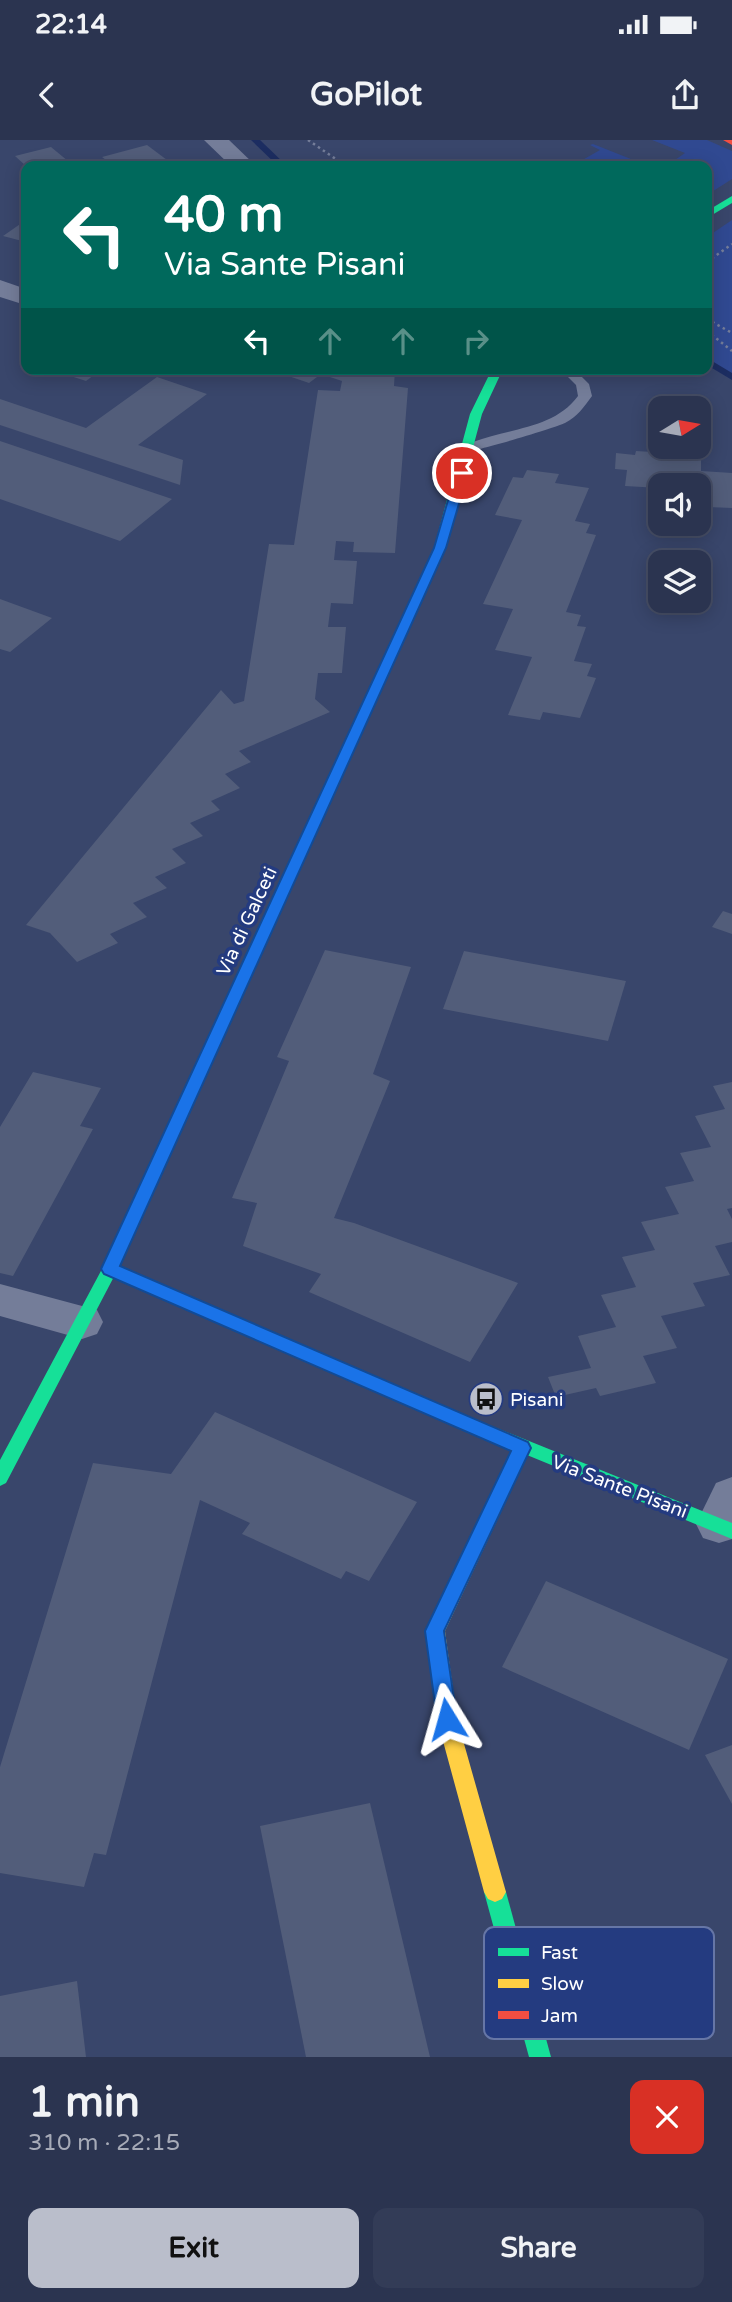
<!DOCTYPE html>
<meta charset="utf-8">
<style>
body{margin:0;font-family:"Varela Round",sans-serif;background:#333c57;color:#f1f3f6;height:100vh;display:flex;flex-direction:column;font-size:26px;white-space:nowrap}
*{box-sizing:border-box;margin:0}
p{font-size:23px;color:#a6aab7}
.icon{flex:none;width:38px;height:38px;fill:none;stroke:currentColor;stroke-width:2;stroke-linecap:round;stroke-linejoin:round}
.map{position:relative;height:1917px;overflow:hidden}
.side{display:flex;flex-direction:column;background:#2b3450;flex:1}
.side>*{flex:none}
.hud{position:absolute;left:21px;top:21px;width:691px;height:214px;border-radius:14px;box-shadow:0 4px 18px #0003,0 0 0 2px #474f67;background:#00695c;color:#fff;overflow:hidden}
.needle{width:46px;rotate:79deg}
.buttons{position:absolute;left:648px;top:256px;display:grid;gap:14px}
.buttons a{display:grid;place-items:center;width:63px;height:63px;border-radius:14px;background:#2b3450;box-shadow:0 4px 18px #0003,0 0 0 2px #474f67;font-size:35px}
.pin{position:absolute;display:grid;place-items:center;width:60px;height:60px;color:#fff;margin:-30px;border:4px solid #fff;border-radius:50%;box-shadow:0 2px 7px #0007}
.me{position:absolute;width:77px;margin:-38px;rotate:352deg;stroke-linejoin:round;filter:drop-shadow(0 0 5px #0008)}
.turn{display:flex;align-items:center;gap:24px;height:147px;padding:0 28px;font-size:32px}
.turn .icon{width:91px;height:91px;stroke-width:2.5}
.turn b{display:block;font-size:49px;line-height:60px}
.lanes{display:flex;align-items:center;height:66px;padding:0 28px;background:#0003;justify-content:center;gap:35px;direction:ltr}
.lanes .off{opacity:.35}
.round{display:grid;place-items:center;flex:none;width:74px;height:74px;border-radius:14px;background:#333c57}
.overview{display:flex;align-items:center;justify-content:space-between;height:119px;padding:0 28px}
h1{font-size:42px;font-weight:700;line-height:52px}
.cta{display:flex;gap:14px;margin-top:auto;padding:14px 28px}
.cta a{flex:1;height:80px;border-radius:14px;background:#babecb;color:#111;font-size:28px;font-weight:700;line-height:80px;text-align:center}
.cta a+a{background:#333c57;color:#f1f3f6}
.status{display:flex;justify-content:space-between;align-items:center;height:49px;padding:0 35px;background:#2b3450;direction:ltr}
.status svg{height:19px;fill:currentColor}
header{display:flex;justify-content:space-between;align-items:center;height:91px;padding:0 28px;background:#2b3450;font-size:32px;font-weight:700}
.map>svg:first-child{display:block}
</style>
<div class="status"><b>22:14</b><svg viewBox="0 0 49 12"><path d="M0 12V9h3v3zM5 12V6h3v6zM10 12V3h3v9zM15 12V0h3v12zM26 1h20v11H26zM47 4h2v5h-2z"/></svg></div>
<header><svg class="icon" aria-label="back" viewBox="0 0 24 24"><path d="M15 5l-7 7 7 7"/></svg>GoPilot<svg class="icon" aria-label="share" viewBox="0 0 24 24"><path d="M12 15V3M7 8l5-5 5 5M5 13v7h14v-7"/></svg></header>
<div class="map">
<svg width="732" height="1917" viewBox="0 0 732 1917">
<rect width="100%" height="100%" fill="#39466b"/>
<g fill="#304991">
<polygon points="652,0 707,0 732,11 732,39 707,55 707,26 695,26 675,20 685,13"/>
<polygon points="593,4 641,23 637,26 623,21 613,26 572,26 600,10 590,5"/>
<polygon points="732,80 732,237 707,221 707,97"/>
</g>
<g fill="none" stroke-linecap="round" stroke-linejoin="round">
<g fill="#1c2d61" fill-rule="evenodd">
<polygon points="251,0 260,0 287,26 278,26"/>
<polygon points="707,218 732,233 732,240 707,225"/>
</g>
</g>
<g fill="#525d7a">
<polygon points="147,5 175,26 114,26 102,17"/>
<polygon points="51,7 74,26 26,26 15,16"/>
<polygon points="26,80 26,102 3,96"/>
<polygon points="49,229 102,229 86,241"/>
<polygon points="268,229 395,229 394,246 408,248 395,413 353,412 354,402 336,401 334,420 357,421 353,464 331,463 328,487 346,487 342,533 318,533 315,559 330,572 239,611 251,622 225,634 240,648 211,661 220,670 190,683 203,696 172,709 186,723 155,737 167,748 133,763 147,777 110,794 118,803 77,822 50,793 26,785 221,550 234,564 244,561 269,404 294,405 318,250 340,251 342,241 321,234 309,243"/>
<polygon points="157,237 207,254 138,305 183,320 180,345 0,285 0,259 86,288"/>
<polygon points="0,301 172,359 120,401 0,359"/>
<polygon points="636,311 701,315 701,331 732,333 732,368 708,367 708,361 698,360 698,345 660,345 660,348 625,346 627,330 615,329 616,313 635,315"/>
<polygon points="527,330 559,334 555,343 589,348 575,381 590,384 586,393 596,395 566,472 581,475 577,486 586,487 574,521 592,524 587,536 596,538 580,578 543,572 540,580 508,575 532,517 495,510 513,469 483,464 522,380 495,375 513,337 523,338"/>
<polygon points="0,459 52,478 10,512 0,509"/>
<polygon points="723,771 732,774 732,794 712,787"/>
<polygon points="325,810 411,827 373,934 390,941 334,1078 354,1083 518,1143 470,1222 309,1152 321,1134 243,1106 257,1063 232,1058 289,921 277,917"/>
<polygon points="464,811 626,841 608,901 443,869"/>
<polygon points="33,932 101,948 80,986 93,989 13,1136 0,1133 0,987"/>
<polygon points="732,942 732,1068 727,1069 732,1079 732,1102 715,1106 730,1135 693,1143 705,1166 661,1176 677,1208 643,1216 656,1243 600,1256 596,1248 556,1257 548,1237 591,1228 578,1196 616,1187 601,1155 636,1147 622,1117 655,1110 641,1082 679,1074 665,1047 694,1041 680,1013 711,1007 695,976 725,969 713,946"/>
<polygon points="215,1272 417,1362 369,1441 346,1431 341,1439 242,1394 250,1383 200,1360 106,1715 94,1713 84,1747 0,1733 0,1627 93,1323 171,1334"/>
<polygon points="546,1441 728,1519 689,1610 502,1527"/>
<polygon points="732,1605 732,1664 705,1615"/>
<polygon points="370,1663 430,1917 306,1917 260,1686"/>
<polygon points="77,1841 86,1917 0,1917 0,1856"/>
</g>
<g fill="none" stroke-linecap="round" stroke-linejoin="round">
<g stroke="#747d99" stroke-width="2.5" stroke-dasharray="2.5 3.5" stroke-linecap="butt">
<polyline points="308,0 346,26"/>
<polyline points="707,122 732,104"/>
<polyline points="707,179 732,193"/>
<polyline points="707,191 732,211"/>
</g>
<path fill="#747d99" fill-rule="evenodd" d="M560 229H574L589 244 592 256C584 267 577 277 565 283 555 288 471 313 464 312V306L473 302C509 288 554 289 578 256L576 245Z"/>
<g fill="#747d99" fill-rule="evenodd">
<polygon points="204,0 229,0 256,26 231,26"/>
<polygon points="0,140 26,149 26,161 19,163 0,157"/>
<polygon points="0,1144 97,1170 103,1182 97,1194 82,1199 0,1176"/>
<polygon points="732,1337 732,1399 719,1403 703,1398 696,1384 716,1343"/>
</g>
<g fill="#16e098" fill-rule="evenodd">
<polygon points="732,56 732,63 707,78 707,71"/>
<polygon points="492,229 503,229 482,274 446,408 314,699 312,702 302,702 300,699 434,408 470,274"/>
<polygon points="179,973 187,979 118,1129 6,1343 0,1346 0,1320 102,1129 171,979"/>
<polygon points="452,1270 732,1383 732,1399 446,1282 443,1277 446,1272"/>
<polygon points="495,1742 502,1745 506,1752 551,1917 529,1917 484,1752 488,1745"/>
</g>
<g fill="#ffcf43" fill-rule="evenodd">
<polygon points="110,1122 458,1272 461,1277 458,1282 452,1284 446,1282 104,1134 102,1129 104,1124"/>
<polygon points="522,1301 528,1303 531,1308 445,1491 457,1579 506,1752 502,1759 495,1762 488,1759 484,1752 437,1579 425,1491 516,1303"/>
</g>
<g fill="#f24e42" fill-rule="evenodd">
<polygon points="723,0 732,0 732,5"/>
<polygon points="307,695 314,699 187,979 185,983 173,983 171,979 300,699"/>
</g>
</g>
<polygon fill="#1a73e8" stroke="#114b97" stroke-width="2" points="462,330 468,333 446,408 120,1126 528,1302 531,1308 444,1491 457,1579 454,1585 447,1588 440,1585 437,1579 425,1491 511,1311 104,1134 101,1129 434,408 456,333"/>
<defs>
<g id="bus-disc" transform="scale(1.75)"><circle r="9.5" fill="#babecb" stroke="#243b80"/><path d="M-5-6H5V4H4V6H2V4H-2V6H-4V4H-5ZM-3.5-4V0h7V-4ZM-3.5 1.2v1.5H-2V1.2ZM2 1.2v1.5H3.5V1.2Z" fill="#111"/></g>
</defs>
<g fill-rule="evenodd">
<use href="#bus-disc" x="486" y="1259"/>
</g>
<g text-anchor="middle" stroke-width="7" stroke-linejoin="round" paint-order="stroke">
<g font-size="19" fill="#fff" stroke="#243b80">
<text transform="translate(246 781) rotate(-65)" y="7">Via di Galceti</text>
<text transform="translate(620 1346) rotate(21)" y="7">Via Sante Pisani</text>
</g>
<g font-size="19" fill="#fff" stroke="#243b80" text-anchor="start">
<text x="510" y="1266">Pisani</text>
</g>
</g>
<rect x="484" y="1787" width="230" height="112" rx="10" fill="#243b80" stroke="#6676a6" stroke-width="2"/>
<rect x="498" y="1808" width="31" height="8" fill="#16e098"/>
<rect x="498" y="1839" width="31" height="9" fill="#ffcf43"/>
<rect x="498" y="1871" width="31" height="8" fill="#f24e42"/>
<g font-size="19" fill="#fff">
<text x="541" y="1819">Fast</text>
<text x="541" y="1850">Slow</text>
<text x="541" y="1882">Jam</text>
</g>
</svg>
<div class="buttons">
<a><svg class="needle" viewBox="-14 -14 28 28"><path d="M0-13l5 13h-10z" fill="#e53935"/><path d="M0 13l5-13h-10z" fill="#a6aab7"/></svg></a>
<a><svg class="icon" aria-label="sound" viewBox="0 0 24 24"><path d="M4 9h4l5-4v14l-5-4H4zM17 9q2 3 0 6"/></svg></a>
<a><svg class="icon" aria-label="layers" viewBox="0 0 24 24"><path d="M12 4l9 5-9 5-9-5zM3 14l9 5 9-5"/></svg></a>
</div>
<div class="pin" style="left:462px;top:333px;background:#d93025"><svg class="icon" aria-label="arrive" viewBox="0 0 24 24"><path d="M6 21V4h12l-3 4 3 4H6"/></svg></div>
<svg class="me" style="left:447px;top:1579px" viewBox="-20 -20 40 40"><path d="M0-17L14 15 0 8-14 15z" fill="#1a73e8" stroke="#fff" stroke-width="4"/></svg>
<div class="hud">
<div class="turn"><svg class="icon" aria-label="left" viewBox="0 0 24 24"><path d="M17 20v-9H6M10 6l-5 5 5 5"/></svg><div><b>40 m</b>Via Sante Pisani</div></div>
<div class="lanes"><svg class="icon" aria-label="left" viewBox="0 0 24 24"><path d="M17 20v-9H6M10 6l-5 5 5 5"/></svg><svg class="icon off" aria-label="ahead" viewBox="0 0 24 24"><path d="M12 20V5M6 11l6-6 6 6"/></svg><svg class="icon off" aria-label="ahead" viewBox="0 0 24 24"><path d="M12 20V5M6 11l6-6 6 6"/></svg><svg class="icon off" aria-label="right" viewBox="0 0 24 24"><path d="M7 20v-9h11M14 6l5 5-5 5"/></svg></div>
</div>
</div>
<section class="side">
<div class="overview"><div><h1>1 min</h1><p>310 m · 22:15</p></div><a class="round" style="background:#d93025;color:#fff"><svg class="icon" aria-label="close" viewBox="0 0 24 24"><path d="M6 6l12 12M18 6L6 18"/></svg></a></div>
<div class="cta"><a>Exit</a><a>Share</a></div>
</section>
